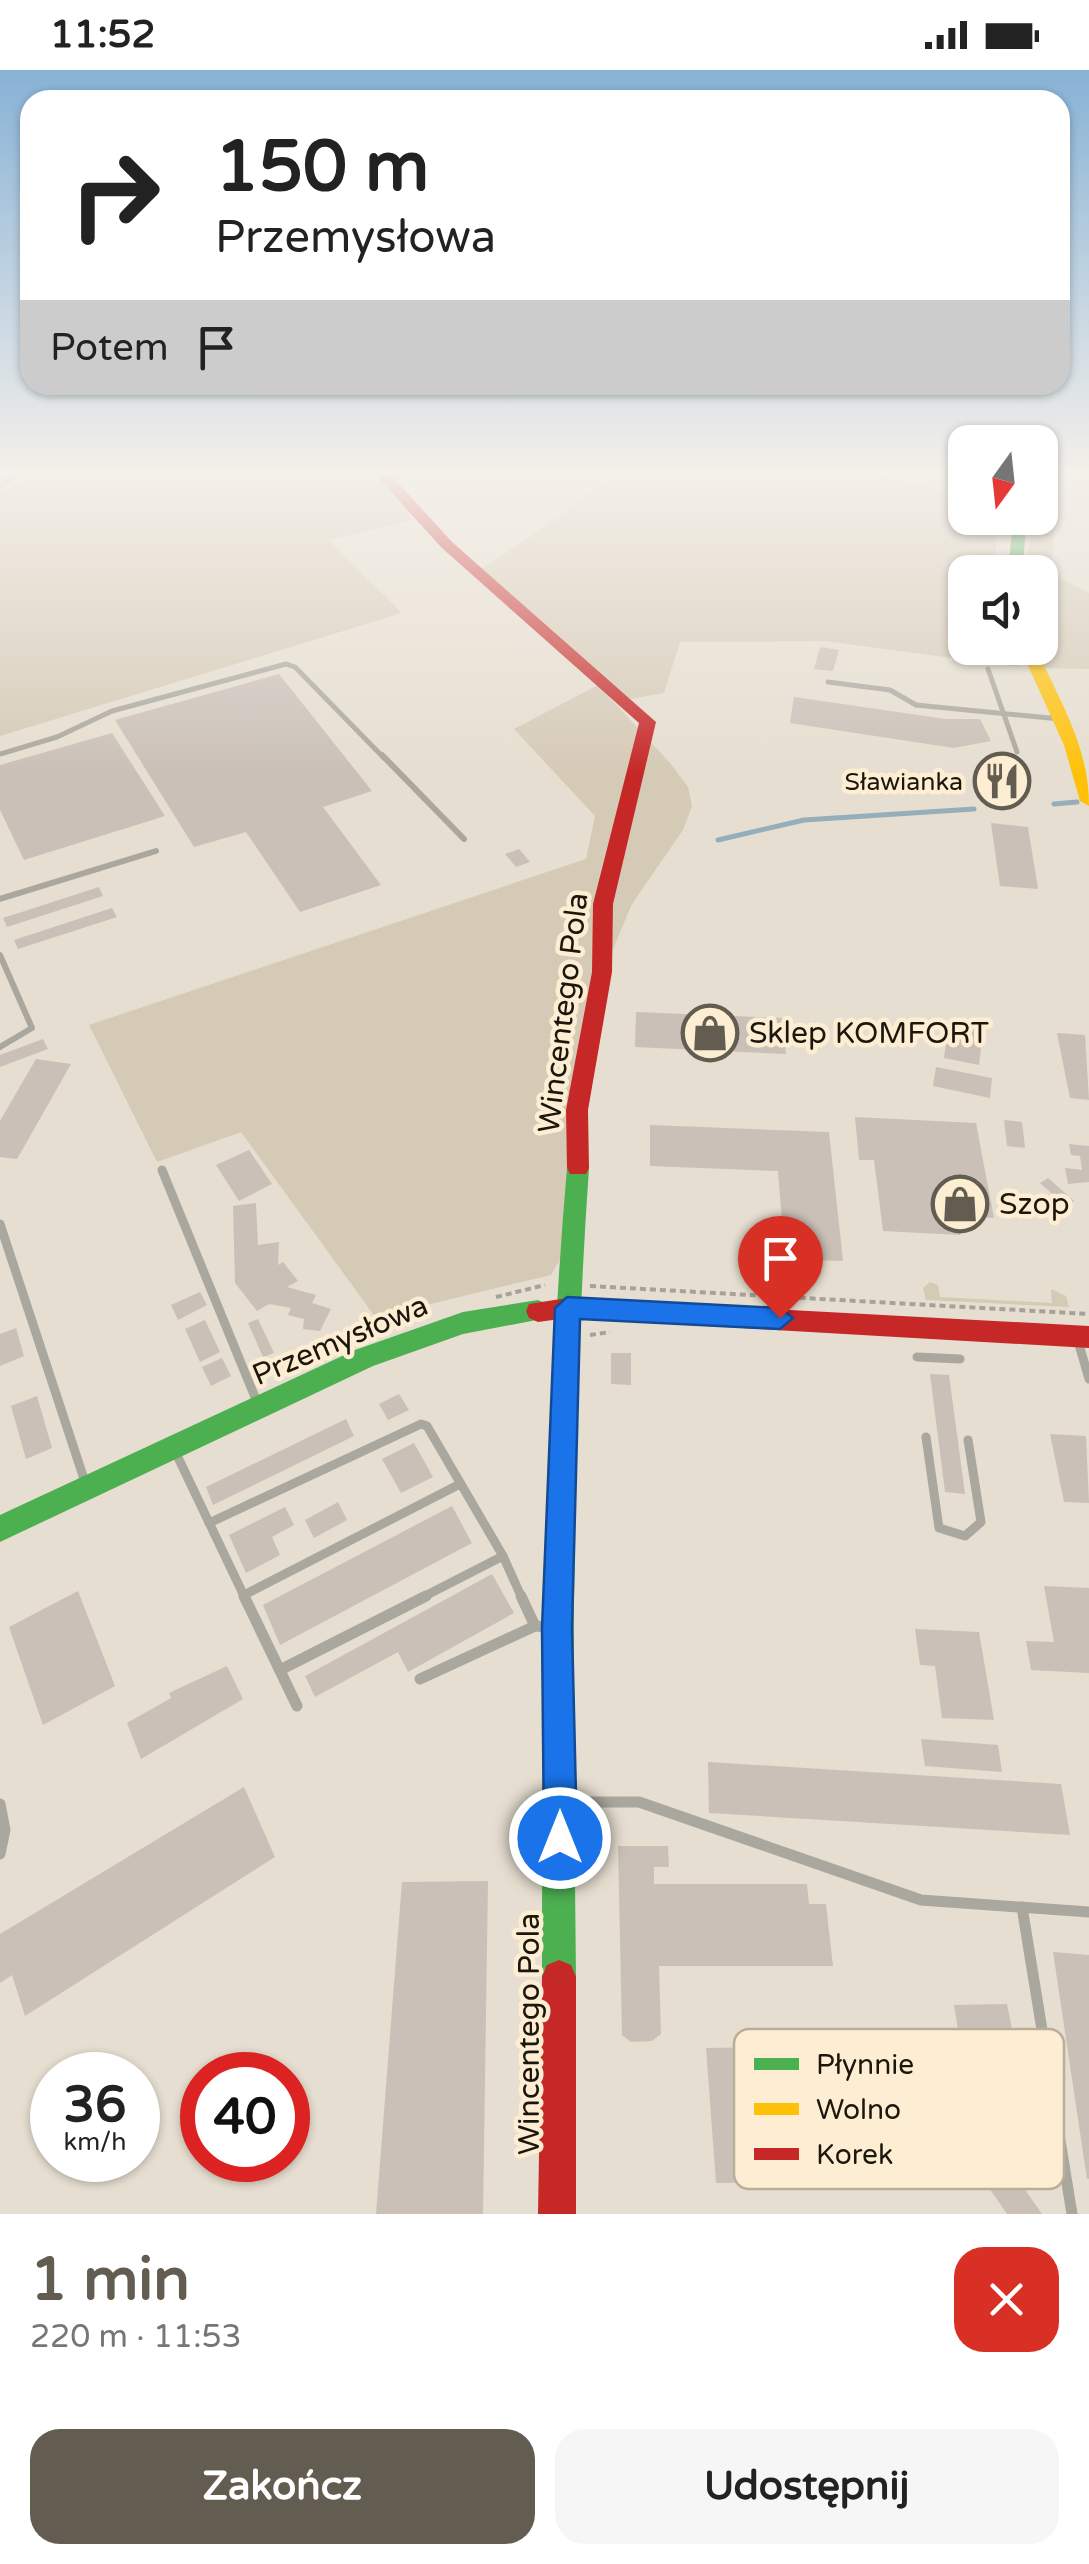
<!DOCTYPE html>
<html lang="pl">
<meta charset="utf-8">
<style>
body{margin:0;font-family:"Varela Round",sans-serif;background:#f6f6f6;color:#222;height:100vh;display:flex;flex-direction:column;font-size:38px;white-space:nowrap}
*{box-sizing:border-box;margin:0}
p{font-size:32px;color:#767676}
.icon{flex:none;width:55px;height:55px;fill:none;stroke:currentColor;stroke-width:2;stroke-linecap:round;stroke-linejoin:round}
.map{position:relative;height:2144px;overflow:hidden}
.sheet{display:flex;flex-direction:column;background:#fff;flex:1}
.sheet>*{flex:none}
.top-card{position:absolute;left:20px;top:20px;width:1050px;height:305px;border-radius:30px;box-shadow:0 2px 8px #0004;background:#fff;color:#222;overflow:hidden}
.needle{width:65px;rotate:195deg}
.buttons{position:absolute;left:948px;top:355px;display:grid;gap:20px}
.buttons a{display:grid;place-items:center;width:110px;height:110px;border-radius:20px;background:#fff;box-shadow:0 2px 8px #0004;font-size:50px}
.speed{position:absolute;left:30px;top:1982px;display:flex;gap:20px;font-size:50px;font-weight:700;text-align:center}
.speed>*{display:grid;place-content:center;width:130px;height:130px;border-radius:50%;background:#fff;box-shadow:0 2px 8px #0004;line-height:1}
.speed small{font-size:25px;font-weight:400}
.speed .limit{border:15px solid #d22;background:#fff;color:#111}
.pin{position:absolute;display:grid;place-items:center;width:85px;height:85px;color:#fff;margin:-102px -42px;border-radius:50% 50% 50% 0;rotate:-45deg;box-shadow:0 0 10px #0007}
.pin .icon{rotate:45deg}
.me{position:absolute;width:110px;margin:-55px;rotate:0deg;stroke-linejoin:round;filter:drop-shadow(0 0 8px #0008)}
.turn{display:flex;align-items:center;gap:35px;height:210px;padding:0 30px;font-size:45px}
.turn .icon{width:130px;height:130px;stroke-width:2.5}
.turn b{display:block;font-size:70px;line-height:85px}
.then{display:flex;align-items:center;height:95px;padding:0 30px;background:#0003;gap:20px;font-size:38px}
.round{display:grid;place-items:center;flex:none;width:105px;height:105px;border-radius:30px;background:#f6f6f6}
.overview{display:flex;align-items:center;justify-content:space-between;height:170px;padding:0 30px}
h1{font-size:60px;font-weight:800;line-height:75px;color:#635d51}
.primary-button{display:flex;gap:20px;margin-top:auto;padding:20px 30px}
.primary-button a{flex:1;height:115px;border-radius:30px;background:#635d51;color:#fff;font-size:40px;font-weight:800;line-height:115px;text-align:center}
.primary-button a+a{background:#f6f6f6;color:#222}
.status{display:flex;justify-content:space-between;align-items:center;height:70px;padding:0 50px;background:#fff;direction:ltr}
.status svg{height:28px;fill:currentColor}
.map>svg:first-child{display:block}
</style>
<div class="status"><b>11:52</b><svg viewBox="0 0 49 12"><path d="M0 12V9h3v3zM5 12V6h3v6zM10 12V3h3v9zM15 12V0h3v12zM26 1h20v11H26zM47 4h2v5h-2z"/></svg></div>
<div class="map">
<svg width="1089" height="2144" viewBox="0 0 1089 2144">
<rect width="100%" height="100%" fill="#e6ded0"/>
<g fill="#d5cab6">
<polygon points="29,405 362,405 384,414 413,450 328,470 402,543 0,666 0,425"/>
<polygon points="611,405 874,405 965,427 965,448 997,448 995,502 965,502 965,578 1013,578 1019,597 825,571 680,572 664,623 630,629 480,500 564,444"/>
<polygon points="1040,405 1058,405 1051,504 1089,523 1089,599 1042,598 1037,578 1040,502 1027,502 1032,448 1040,448"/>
<polygon points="598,615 670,693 688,717 692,736 683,760 632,834 585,945 560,1189 551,1205 422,1236 381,1255 241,1062 157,1092 89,955 586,789 595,746 514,659"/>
<polygon points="930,1212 938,1215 940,1227 1052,1233 1051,1219 1066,1226 1069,1237 926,1230 923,1218"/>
</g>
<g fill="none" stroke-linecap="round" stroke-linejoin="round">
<g stroke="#96aeba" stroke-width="5">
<polyline points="1054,734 1077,732"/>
<polyline points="718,770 804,750 974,739"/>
</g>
<polygon fill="#96aeba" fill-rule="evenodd" points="8,405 22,405 0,420 0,411"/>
</g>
<g fill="#cac0b8">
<polygon points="820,577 839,580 833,601 814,599"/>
<polygon points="279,604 372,721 323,737 381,815 300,842 246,762 194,777 115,650"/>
<polygon points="794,627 946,649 980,649 991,671 954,678 790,653"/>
<polygon points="112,663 165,746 24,790 0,740 0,695"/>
<polygon points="988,695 1013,697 1017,727 992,725"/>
<polygon points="991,753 1028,757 1038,819 1000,816"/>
<polygon points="519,779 530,792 516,797 505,784"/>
<polygon points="99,817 103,826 7,857 3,848"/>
<polygon points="112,838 117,847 18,879 14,870"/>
<polygon points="636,942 783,948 786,984 635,977"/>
<polygon points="949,953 983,960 979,995 944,988"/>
<polygon points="1057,963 1085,965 1089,1030 1070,1028"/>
<polygon points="43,969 48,979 0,997 0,985"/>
<polygon points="36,989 71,994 17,1089 0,1087 0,1051"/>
<polygon points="936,997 992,1008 990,1028 933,1016"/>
<polygon points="855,1047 976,1053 994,1148 957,1146 960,1165 883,1161 874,1090 859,1090"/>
<polygon points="1004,1050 1022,1052 1025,1078 1007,1076"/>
<polygon points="650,1055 829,1062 843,1191 785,1189 778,1101 650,1096"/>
<polygon points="1069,1074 1089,1076 1089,1112 1068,1114 1065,1098 1082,1100 1080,1086 1071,1085"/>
<polygon points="249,1080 272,1114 239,1131 216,1095"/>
<polygon points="1048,1108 1074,1131 1066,1136 1040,1113"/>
<polygon points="256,1133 258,1175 279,1172 278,1195 283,1192 298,1211 287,1217 316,1225 312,1233 331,1239 320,1261 303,1259 304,1249 288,1245 291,1238 269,1234 257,1241 235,1213 233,1136"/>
<polygon points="200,1222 207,1235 178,1250 171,1235"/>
<polygon points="258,1249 274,1283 263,1287 248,1253"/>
<polygon points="205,1250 220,1282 200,1292 185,1259"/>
<polygon points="16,1258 24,1286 0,1296 0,1264"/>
<polygon points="611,1283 631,1283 631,1315 611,1314"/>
<polygon points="222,1288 231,1306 211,1316 202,1297"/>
<polygon points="930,1304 949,1305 965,1424 945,1422"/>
<polygon points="399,1324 409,1340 388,1350 379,1334"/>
<polygon points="37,1326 52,1378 26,1389 11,1336"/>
<polygon points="346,1349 354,1366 213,1435 206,1417"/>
<polygon points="1050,1364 1086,1366 1089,1433 1064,1432"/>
<polygon points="414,1373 433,1407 401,1423 382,1389"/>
<polygon points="338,1432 347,1450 314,1468 305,1450"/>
<polygon points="452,1436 472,1473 280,1575 263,1535"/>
<polygon points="285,1437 294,1455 272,1467 280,1485 246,1503 229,1465"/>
<polygon points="492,1504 514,1543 408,1602 398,1582 315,1627 305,1606"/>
<polygon points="1044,1516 1089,1518 1089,1603 1031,1600 1026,1571 1054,1572"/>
<polygon points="78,1521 115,1616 43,1655 9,1557"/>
<polygon points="915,1559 979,1562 994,1650 942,1648 935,1596 920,1595"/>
<polygon points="227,1596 243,1629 141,1689 127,1653 171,1628 169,1623"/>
<polygon points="921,1669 998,1675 1002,1702 925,1696"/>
<polygon points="708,1692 1061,1714 1070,1765 709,1743"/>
<polygon points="244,1717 275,1787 25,1946 12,1905 0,1913 0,1864"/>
<polygon points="618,1776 668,1776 669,1797 654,1797 654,1814 807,1814 809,1834 826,1834 833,1896 659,1896 661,1964 652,1971 631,1972 622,1965"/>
<polygon points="488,1811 483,2144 376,2144 402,1812"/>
<polygon points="1053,1882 1089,1885 1089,2109 1087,2109"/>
<polygon points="1007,1934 1026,2029 912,2030 924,2099 842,2100 843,2112 716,2113 706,1978 866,1976 869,1992 963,1991 954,1935"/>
<polygon points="980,2054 1019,2111 1042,2144 1007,2144 959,2074"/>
</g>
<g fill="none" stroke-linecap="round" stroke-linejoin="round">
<polyline stroke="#a6a29a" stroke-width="2.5" stroke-dasharray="5 4" stroke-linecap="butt" points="869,405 965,429"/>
<g stroke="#a6a29a" stroke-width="4" stroke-dasharray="6 4" stroke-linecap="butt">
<polyline points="590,1216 1089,1244"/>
<polyline points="496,1227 545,1215"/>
<polyline points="590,1265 610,1262"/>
</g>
<g stroke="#aaa79f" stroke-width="5">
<polyline points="988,599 1017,682"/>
<polyline points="828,612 890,620 916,635 1060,649"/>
<polyline points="0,684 57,667 112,641 286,594 295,597 384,688"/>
</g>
<g stroke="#aaa79f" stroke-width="6">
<polyline points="382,685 464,769"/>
<polyline points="0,829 156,781"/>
<polyline points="0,885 32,958 0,977"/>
</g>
<g stroke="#aaa79f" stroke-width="9">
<polyline points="162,1100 257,1332"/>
<polyline points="0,1154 86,1415"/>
<polyline points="1078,1271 1089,1309"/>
<polyline points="917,1287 960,1289"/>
<polyline points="926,1367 939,1458 965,1466 981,1452 968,1370"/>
<polyline points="174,1379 245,1528"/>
<polyline points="209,1453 421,1354 427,1356 503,1486 522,1528"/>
<polyline points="244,1525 460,1414"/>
<polyline points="421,1528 503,1486"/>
</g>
<g stroke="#aaa79f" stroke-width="11">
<polyline points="244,1526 297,1636"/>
<polyline points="521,1526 535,1556 548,1557"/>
<polyline points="280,1600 426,1526"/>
<polyline points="420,1609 535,1556"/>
<polyline points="571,1732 639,1732 921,1830 1089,1842"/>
<polyline points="0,1734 5,1760 0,1784"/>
<polyline points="1022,1837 1072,2144"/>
</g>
<path fill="#aaa79f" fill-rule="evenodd" d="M368 405H401C394 410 375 410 368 405Z"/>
<g fill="#4caf50" fill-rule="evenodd">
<polygon points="1013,448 1027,448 1022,502 1008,502"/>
<path d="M578 1089 586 1092 589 1098C570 1368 573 1637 576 1907L571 1919 559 1924 547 1919 542 1907C542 1637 544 1367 567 1098L570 1092Z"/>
<polygon points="538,1230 547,1234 550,1241 547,1248 463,1264 373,1296 0,1472 0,1445 355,1280 463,1242"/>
</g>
<path fill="#ffc107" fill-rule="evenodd" d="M1020 578H1036C1060 632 1089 676 1089 736L1080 731 1064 675Z"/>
<g fill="#c62828" fill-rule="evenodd">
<polygon points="381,405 391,405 452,472 656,652 613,834 612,902 588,1040 589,1098 586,1104 570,1104 567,1098 566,1040 592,902 593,834 639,653 442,478 381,411"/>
<polygon points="567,1228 1089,1256 1089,1278 567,1248 538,1252 529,1248 526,1241 529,1234"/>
<polygon points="559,1890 571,1895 576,1907 576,2144 538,2144 542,1907 547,1895"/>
</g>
</g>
<linearGradient id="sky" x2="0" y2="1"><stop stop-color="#87b2d6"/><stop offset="0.57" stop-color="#f4f0ea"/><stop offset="1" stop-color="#f4f0ea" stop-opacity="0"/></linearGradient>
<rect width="1089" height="705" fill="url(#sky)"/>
<polygon fill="#1a73e8" stroke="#114b97" stroke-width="2.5" points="567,1227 780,1238 793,1248 780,1259 580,1249 572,1558 577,1768 572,1780 560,1785 549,1780 544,1768 542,1558 555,1238"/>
<defs>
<g id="restaurant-ring" transform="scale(2.875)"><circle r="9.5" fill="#fdeed3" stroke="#635d51" stroke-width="1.5"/><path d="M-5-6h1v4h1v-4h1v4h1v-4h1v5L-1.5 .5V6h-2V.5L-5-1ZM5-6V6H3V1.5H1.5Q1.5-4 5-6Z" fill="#635d51"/></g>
<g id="shop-ring" transform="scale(2.875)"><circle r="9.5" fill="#fdeed3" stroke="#635d51" stroke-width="1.5"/><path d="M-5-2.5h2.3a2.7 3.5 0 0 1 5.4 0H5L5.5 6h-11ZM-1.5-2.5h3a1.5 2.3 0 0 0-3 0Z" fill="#635d51"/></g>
</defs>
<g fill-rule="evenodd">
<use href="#restaurant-ring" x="1002" y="711"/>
<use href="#shop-ring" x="710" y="963"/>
<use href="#shop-ring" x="960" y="1134"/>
</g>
<g text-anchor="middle" stroke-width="9" stroke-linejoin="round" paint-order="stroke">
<g font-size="25" fill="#1c170d" stroke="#fdeed3" text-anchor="end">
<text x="963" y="720">Sławianka</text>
</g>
<g font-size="30" fill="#1c170d" stroke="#fdeed3">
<text transform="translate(563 943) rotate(-83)" y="10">Wincentego Pola</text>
<text transform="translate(340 1270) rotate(-23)" y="10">Przemysłowa</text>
<text transform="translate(529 1964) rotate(-90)" y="10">Wincentego Pola</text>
</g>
<g font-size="30" fill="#1c170d" stroke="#fdeed3" text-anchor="start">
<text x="749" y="973">Sklep KOMFORT</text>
<text x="999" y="1144">Szop</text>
</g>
</g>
<rect x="734" y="1959" width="330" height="160" rx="15" fill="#fdeed3" stroke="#baae98" stroke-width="2.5"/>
<rect x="754" y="1988" width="45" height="12" fill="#4caf50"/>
<rect x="754" y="2033" width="45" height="12" fill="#ffc107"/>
<rect x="754" y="2078" width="45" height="12" fill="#c62828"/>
<g font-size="28" fill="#1c170d">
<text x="816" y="2004">Płynnie</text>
<text x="816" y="2049">Wolno</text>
<text x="816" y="2094">Korek</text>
</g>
</svg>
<div class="buttons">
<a><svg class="needle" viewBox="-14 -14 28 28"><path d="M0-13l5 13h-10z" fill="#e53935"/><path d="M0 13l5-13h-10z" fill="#767676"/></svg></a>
<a><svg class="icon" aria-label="sound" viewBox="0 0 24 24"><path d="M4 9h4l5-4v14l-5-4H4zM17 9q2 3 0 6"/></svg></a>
</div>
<div class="speed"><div>36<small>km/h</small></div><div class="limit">40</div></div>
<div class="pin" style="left:780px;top:1248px;background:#d93025"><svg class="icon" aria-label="arrive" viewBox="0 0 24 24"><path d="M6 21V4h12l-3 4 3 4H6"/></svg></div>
<svg class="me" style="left:560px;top:1768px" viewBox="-20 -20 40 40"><circle r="17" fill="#1a73e8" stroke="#fff" stroke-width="3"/><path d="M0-11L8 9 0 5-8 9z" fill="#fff"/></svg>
<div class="top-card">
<div class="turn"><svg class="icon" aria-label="right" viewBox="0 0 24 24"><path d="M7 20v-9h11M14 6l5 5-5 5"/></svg><div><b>150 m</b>Przemysłowa</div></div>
<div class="then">Potem<svg class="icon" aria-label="arrive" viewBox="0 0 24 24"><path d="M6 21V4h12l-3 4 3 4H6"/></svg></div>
</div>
</div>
<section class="sheet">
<div class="overview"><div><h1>1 min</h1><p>220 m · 11:53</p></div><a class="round" style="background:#d93025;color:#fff"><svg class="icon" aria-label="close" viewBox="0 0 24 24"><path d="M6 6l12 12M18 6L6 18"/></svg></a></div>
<div class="primary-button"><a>Zakończ</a><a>Udostępnij</a></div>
</section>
